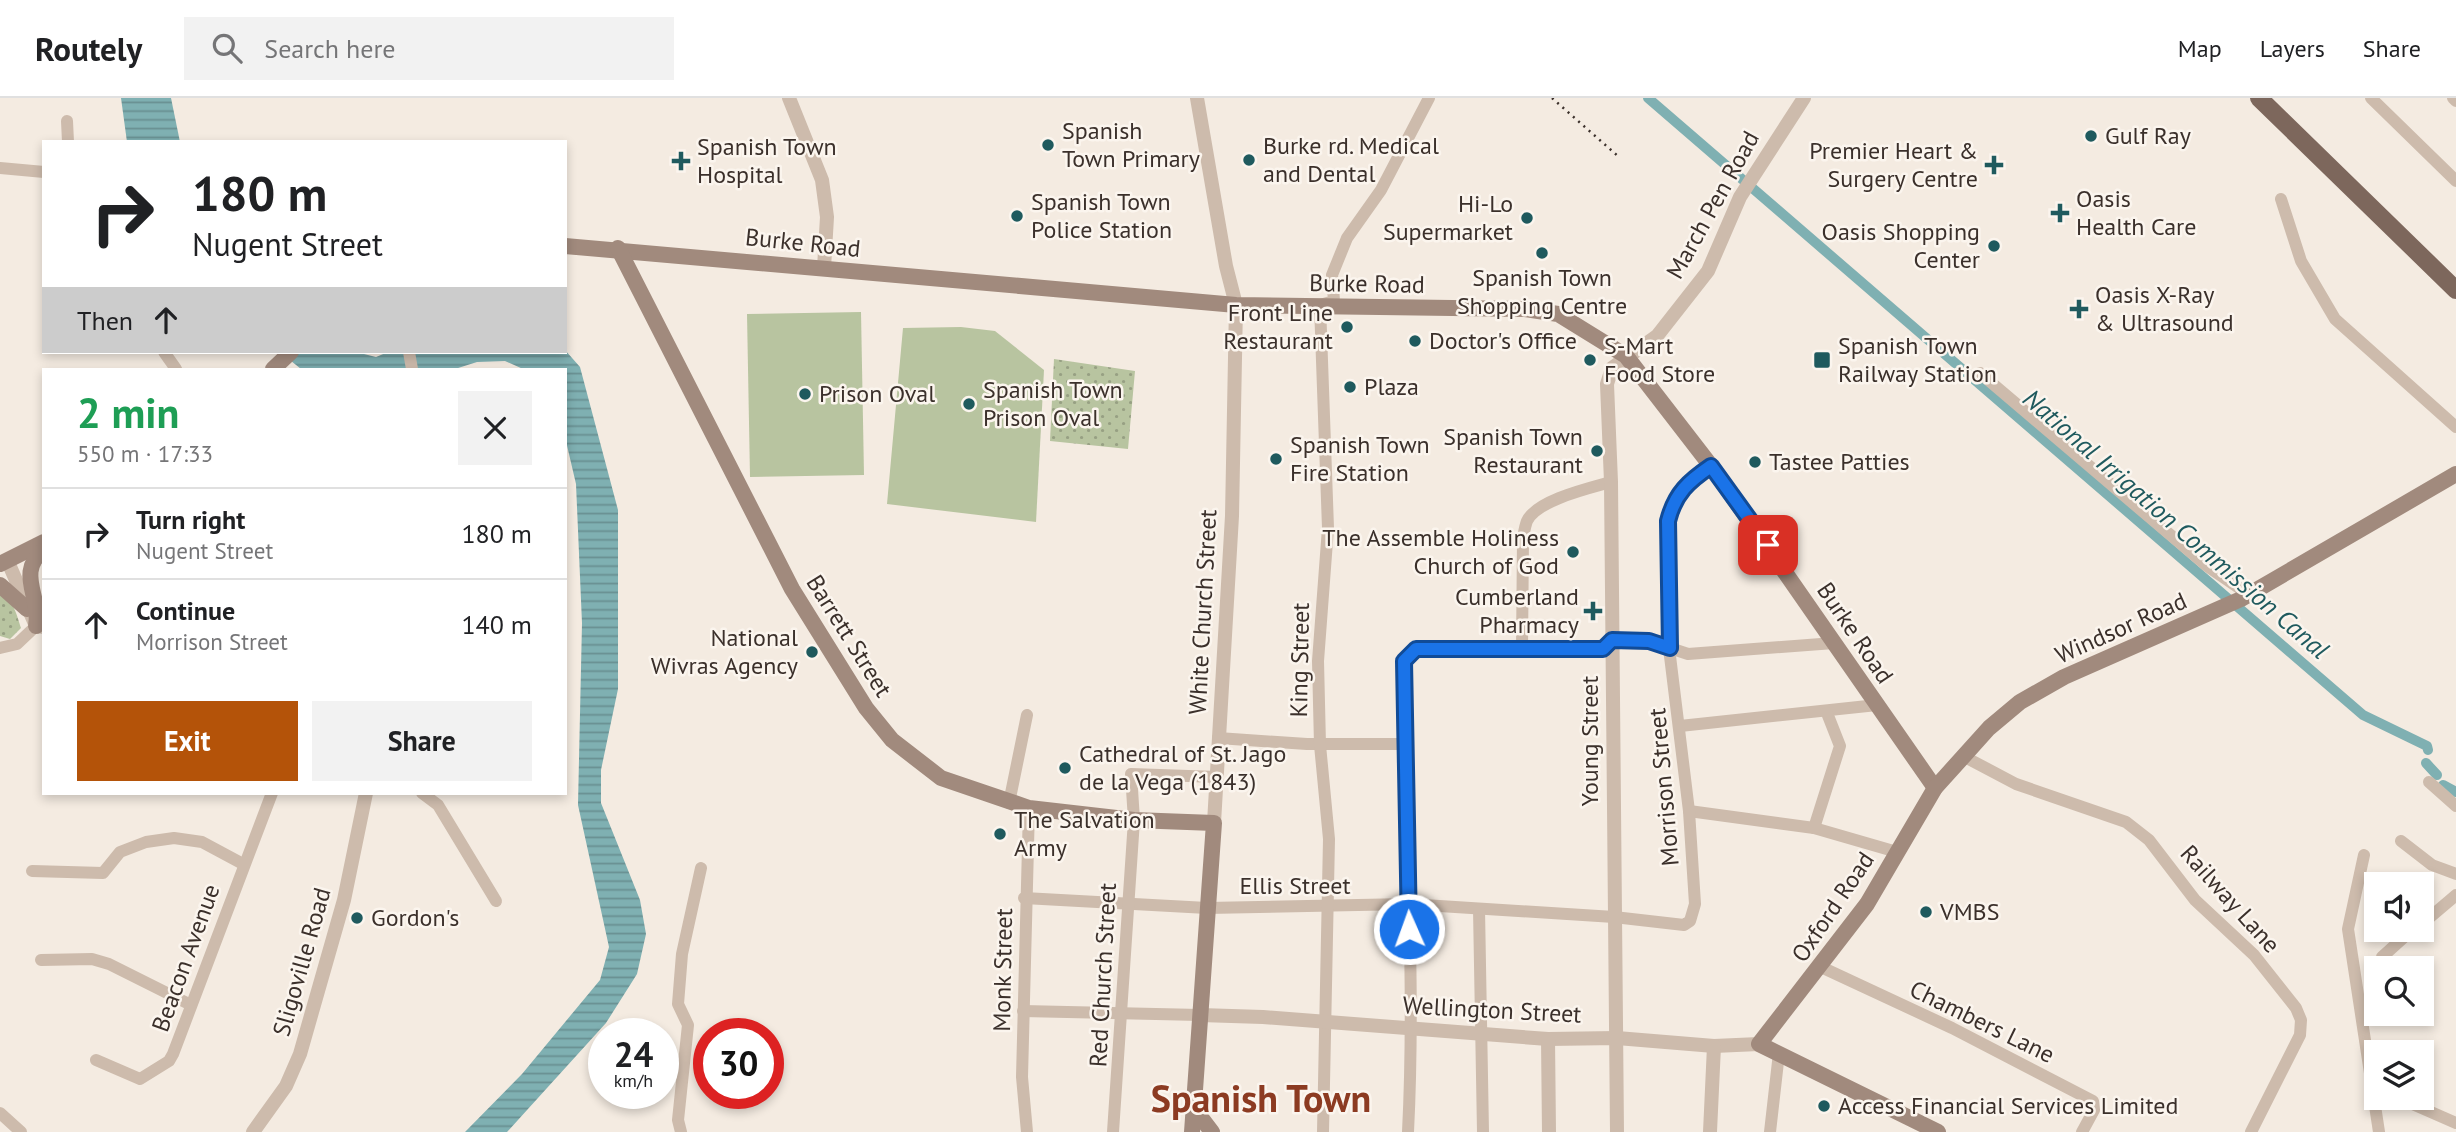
<!DOCTYPE html>
<meta charset="utf-8">
<style>
body{margin:0;font-family:"PT Sans",sans-serif;background:#f2f2f2;color:#202124;height:100vh;display:flex;flex-direction:column;font-size:26px;white-space:nowrap}
*{box-sizing:border-box;margin:0}
p{font-size:23px;color:#757577}
.icon{flex:none;width:38px;height:38px;fill:none;stroke:currentColor;stroke-width:2;stroke-linecap:round;stroke-linejoin:round}
.map{position:relative;flex:1;overflow:hidden}
.drawer{position:absolute;left:42px;top:270px;width:525px;height:427px;display:flex;flex-direction:column;background:#fff;border-radius:0px;box-shadow:0 4px 10px #0003}
.drawer>*{flex:none}
.top-card{position:absolute;left:42px;top:42px;width:525px;height:214px;border-radius:0px;box-shadow:0 4px 10px #0003;background:#fff;color:#202124;overflow:hidden}
.tools{position:absolute;left:2364px;top:774px;display:grid;gap:14px}
.tools a{display:grid;place-items:center;width:70px;height:70px;border-radius:0px;background:#fff;box-shadow:0 4px 10px #0003;font-size:35px}
.speed{position:absolute;left:588px;top:920px;display:flex;gap:14px;font-size:35px;font-weight:700;text-align:center}
.speed>*{display:grid;place-content:center;width:91px;height:91px;border-radius:50%;background:#fff;box-shadow:0 4px 10px #0003;line-height:1}
.speed small{font-size:18px;font-weight:400}
.speed .limit{border:10px solid #d22;background:#fff;color:#111}
.pin{position:absolute;display:grid;place-items:center;width:60px;height:60px;color:#fff;margin:-30px;border-radius:14px;box-shadow:0 4px 10px #0006}
.me{position:absolute;width:77px;margin:-38px;rotate:358deg;stroke-linejoin:round;filter:drop-shadow(0 0 5px #0008)}
.turn{display:flex;align-items:center;gap:24px;height:147px;padding:0 35px;font-size:32px}
.turn .icon{width:91px;height:91px;stroke-width:2.5}
.turn b{display:block;font-size:49px;line-height:60px}
.then{display:flex;align-items:center;height:66px;padding:0 35px;background:#0003;gap:14px;font-size:26px}
.round{display:grid;place-items:center;flex:none;width:74px;height:74px;border-radius:0px;background:#f2f2f2}
.summary{display:flex;align-items:center;justify-content:space-between;height:119px;padding:0 35px}
h1{font-size:42px;font-weight:600;line-height:52px;color:#1e9e55}
.cta{display:flex;gap:14px;margin-top:auto;padding:14px 35px}
.cta a{flex:1;height:80px;border-radius:0px;background:#b45309;color:#fff;font-size:28px;font-weight:600;line-height:80px;text-align:center}
.cta a+a{background:#f2f2f2;color:#202124}
ul{padding:0;list-style:none}
li{display:flex;align-items:center;gap:21px;height:91px;padding:0 35px;border-top:2px solid #e0e0e0}
li div{flex:1}
li b{display:block;font-size:26px}
li em{font-style:normal}
header{display:flex;align-items:center;gap:42px;box-sizing:border-box;height:98px;padding:0 35px;background:#fff;border-bottom:2px solid #e0e0e0}
header strong{font-size:33px}
nav{display:flex;gap:38px;margin-inline-start:auto;font-size:24px}
.search{width:490px;height:63px;background:#f2f2f2;display:flex;align-items:center;gap:18px;box-sizing:border-box;padding:0 24px;border-radius:0px;color:#757577;font-size:26px}
.map>svg:first-child{display:block}
</style>
<header>
<strong>Routely</strong>
<div class="search"><svg class="icon" aria-label="search" viewBox="0 0 24 24"><circle cx="10" cy="10" r="6"/><path d="M15 15l6 6"/></svg>Search here</div>
<nav><a>Map</a><a>Layers</a><a>Share</a></nav>
</header>
<div class="map">
<svg width="2456" height="1034" viewBox="0 0 2456 1034">
<defs>
<pattern id="grass-dots" width="8" height="8" patternUnits="userSpaceOnUse" patternTransform="scale(1.75)"><rect width="8" height="8" fill="#b8c4a0"/><path d="M2 2h.1M6 6h.1" fill="none" stroke="#97a083" stroke-width="1.8" stroke-linecap="round"/></pattern>
<pattern id="water-rules" width="6" height="5" patternUnits="userSpaceOnUse" patternTransform="scale(1.75)"><rect width="6" height="5" fill="#7fb0b2"/><path d="M0 2.5h6" fill="none" stroke="#699091"/></pattern>
</defs>
<rect width="100%" height="100%" fill="#f4ebe1"/>
<g fill="url(#grass-dots)">
<polygon points="1054,261 1135,273 1128,351 1050,343"/>
<path d="M0 495C13 501 17 517 21 530L10 541 0 538Z"/>
</g>
<g fill="#b8c4a0">
<polygon points="861,214 864,377 750,379 747,216"/>
<polygon points="961,229 995,233 1044,272 1036,424 887,406 903,230"/>
</g>
<g fill="url(#water-rules)">
<polygon points="121,0 171,0 180,44 127,44"/>
<polygon points="565,252 580,269 618,412 618,591 601,672 601,705 640,802 646,836 637,876 606,925 507,1034 465,1034 522,976 600,882 609,849 578,707 582,525 576,386 565,339 565,271 523,271 505,263 477,264 455,271 301,271 280,254 356,254 376,259 388,254"/>
</g>
<g fill="none" stroke-linecap="round" stroke-linejoin="round">
<g stroke="#7fb0b2" stroke-width="10">
<polyline points="1648,0 2363,617 2427,648 2428,652"/>
<polyline points="2426,665 2437,677"/>
<polyline points="2443,687 2456,694"/>
</g>
<g stroke="#cdbbac" stroke-width="12">
<polyline points="2371,0 2456,83"/>
<polyline points="2453,0 2456,3"/>
<polyline points="67,23 68,44"/>
<polyline points="0,70 44,74"/>
<polyline points="2281,101 2301,163 2335,221 2456,329"/>
<polyline points="164,254 176,271"/>
<polyline points="409,254 412,271"/>
<polyline points="1980,275 2207,468 2248,496"/>
<polyline points="0,550 17,546 36,528"/>
<path d="M1522 551 1523 440C1524 435 1525 428 1527 423 1537 402 1590 390 1611 384"/>
<polyline points="1680,628 1877,607"/>
<polyline points="1218,640 1307,646 1404,646"/>
<polyline points="1963,658 2016,686 2126,724 2149,742 2195,802 2254,857 2296,910 2301,922 2300,937 2251,1034"/>
<polyline points="2429,684 2456,708"/>
<polyline points="422,695 438,707 496,803"/>
<polyline points="1009,705 1027,617"/>
<polyline points="1689,713 1814,730 1897,754"/>
<polyline points="1814,730 1840,648 1827,615"/>
<polyline points="2401,743 2432,767 2456,776"/>
<polyline points="2364,757 2348,831 2379,1034"/>
<polyline points="32,773 103,775 120,754 146,744 174,740 202,744 243,766"/>
<path d="M1024 800 1207 810 1408 806 1614 819 1684 827 1690 823 1695 806 1689 713 1669 550 1668 423C1675 395 1689 383 1711 368"/>
<polyline points="1479,811 1483,1034"/>
<polyline points="2422,826 2456,797"/>
<polyline points="2382,859 2413,831"/>
<polyline points="41,862 92,861 109,866 191,907"/>
<polyline points="1821,869 1952,930 2093,1003 2094,1012 2082,1034"/>
<polyline points="1023,913 1200,917"/>
<polyline points="96,962 140,981 169,963 173,956 272,695"/>
<polyline points="2384,999 2408,1004 2456,1025"/>
<polyline points="0,1015 21,1034"/>
<polyline points="681,1034 678,1022 688,927 678,906 682,856 701,770"/>
<polyline points="1027,1034 1022,979 1029,710"/>
<polyline points="1113,1034 1134,722 1131,676 1217,679"/>
<polyline points="1323,1034 1329,741 1320,647 1318,563 1328,430 1320,207 1334,203 1332,177 1347,140 1381,92 1429,0"/>
<path d="M1408 1034C1416 877 1404 720 1404 563L1417 551H1603L1612 542 1649 543 1688 556 1834 545"/>
<polyline points="1770,1034 1779,955"/>
</g>
<g stroke="#cdbbac" stroke-width="14">
<polyline points="789,0 822,82 827,119 824,170"/>
<polyline points="1197,0 1226,168 1236,207 1232,418 1214,725"/>
<polyline points="8,464 36,528 44,529"/>
<polyline points="1200,917 1263,919 1548,941 1617,940 1714,948 1759,946"/>
<polyline points="1548,941 1549,1034"/>
<polyline points="253,1034 286,988 300,956 344,802 366,695"/>
<polyline points="1617,1034 1611,384 1607,286 1612,270 1657,238 1708,173 1740,99 1804,0"/>
<polyline points="1710,1034 1714,948"/>
</g>
<g stroke="#a18a7d" stroke-width="16">
<polyline points="565,148 1236,207 1525,211 1558,216 1626,258 1711,368 1935,690"/>
<polyline points="618,150 792,491 866,610 892,642 941,680 1029,710 1134,722 1214,725 1192,1034"/>
<polyline points="273,271 291,254"/>
<polyline points="0,466 44,444"/>
<polyline points="0,487 27,511"/>
<path d="M36 528C42 500 15 474 44 452"/>
<polyline points="1193,1009 1212,1034"/>
<polyline points="1938,1034 1759,946 1867,806 1935,690 1989,630 2020,604 2064,579 2241,501 2456,376"/>
</g>
<polyline stroke="#7d675c" stroke-width="18" points="2259,0 2456,192"/>
<polyline stroke="#3b302b" stroke-width="2.5" stroke-dasharray="2 5" stroke-linecap="butt" points="1552,0 1619,59"/>
</g>
<g fill="none" stroke-linecap="round" stroke-linejoin="round">
<g stroke="#114b97" stroke-width="18">
<path id="route" d="M1409 831 1404 563 1416 551H1603L1612 542 1649 543 1670 550 1668 423C1675 395 1689 383 1711 368L1768 447"/>
</g>
<use href="#route" stroke="#1a73e8" stroke-width="12"/>
</g>
<g fill="#1f5a5e" stroke="#fbf5ee" stroke-width="2.5">
<circle cx="2091" cy="38" r="7"/>
<circle cx="1048" cy="47" r="7"/>
<circle cx="1249" cy="62" r="7"/>
<path d="M677.5 52.5h7v7h7v7h-7v7h-7v-7h-7v-7h7z"/>
<path d="M1990.5 56.5h7v7h7v7h-7v7h-7v-7h-7v-7h7z"/>
<path d="M2056.5 104.5h7v7h7v7h-7v7h-7v-7h-7v-7h7z"/>
<circle cx="1017" cy="118" r="7"/>
<circle cx="1527" cy="120" r="7"/>
<circle cx="1994" cy="148" r="7"/>
<circle cx="1542" cy="155" r="7"/>
<path d="M2075.5 200.5h7v7h7v7h-7v7h-7v-7h-7v-7h7z"/>
<circle cx="1347" cy="229" r="7"/>
<circle cx="1415" cy="243" r="7"/>
<circle cx="1590" cy="262" r="7"/>
<rect x="1813" y="253" width="18" height="18" rx="3.5"/>
<circle cx="1350" cy="289" r="7"/>
<circle cx="805" cy="296" r="7"/>
<circle cx="969" cy="306" r="7"/>
<circle cx="1597" cy="353" r="7"/>
<circle cx="1276" cy="361" r="7"/>
<circle cx="1755" cy="364" r="7"/>
<circle cx="1573" cy="454" r="7"/>
<path d="M1589.5 502.5h7v7h7v7h-7v7h-7v-7h-7v-7h7z"/>
<circle cx="812" cy="554" r="7"/>
<circle cx="1065" cy="670" r="7"/>
<circle cx="1000" cy="736" r="7"/>
<circle cx="1926" cy="814" r="7"/>
<circle cx="357" cy="820" r="7"/>
<circle cx="1824" cy="1008" r="7"/>
</g>
<g text-anchor="middle" stroke-width="5" stroke-linejoin="round" paint-order="stroke">
<g font-size="24" fill="#3b302b" stroke="#fbf5ee" text-anchor="start">
<text x="1062" y="41">Spanish<tspan x="1062" dy="28">Town Primary</tspan></text>
<text x="2105" y="46">Gulf Ray</text>
<text x="1263" y="56">Burke rd. Medical<tspan x="1263" dy="28">and Dental</tspan></text>
<text x="697" y="57">Spanish Town<tspan x="697" dy="28">Hospital</tspan></text>
<text x="1978" y="61" text-anchor="end">Premier Heart &amp;<tspan x="1978" dy="28">Surgery Centre</tspan></text>
<text x="2076" y="109">Oasis<tspan x="2076" dy="28">Health Care</tspan></text>
<text x="1031" y="112">Spanish Town<tspan x="1031" dy="28">Police Station</tspan></text>
<text x="1513" y="114" text-anchor="end">Hi-Lo<tspan x="1513" dy="28">Supermarket</tspan></text>
<text x="1980" y="142" text-anchor="end">Oasis Shopping<tspan x="1980" dy="28">Center</tspan></text>
<text x="1542" y="188" text-anchor="middle">Spanish Town<tspan x="1542" dy="28">Shopping Centre</tspan></text>
<text x="2095" y="205">Oasis X-Ray<tspan x="2095" dy="28">&amp; Ultrasound</tspan></text>
<text x="1333" y="223" text-anchor="end">Front Line<tspan x="1333" dy="28">Restaurant</tspan></text>
<text x="1429" y="251">Doctor's Office</text>
<text x="1604" y="256">S-Mart<tspan x="1604" dy="28">Food Store</tspan></text>
<text x="1838" y="256">Spanish Town<tspan x="1838" dy="28">Railway Station</tspan></text>
<text x="1364" y="297">Plaza</text>
<text x="983" y="300">Spanish Town<tspan x="983" dy="28">Prison Oval</tspan></text>
<text x="819" y="304">Prison Oval</text>
<text x="1583" y="347" text-anchor="end">Spanish Town<tspan x="1583" dy="28">Restaurant</tspan></text>
<text x="1290" y="355">Spanish Town<tspan x="1290" dy="28">Fire Station</tspan></text>
<text x="1769" y="372">Tastee Patties</text>
<text x="1559" y="448" text-anchor="end">The Assemble Holiness<tspan x="1559" dy="28">Church of God</tspan></text>
<text x="1579" y="507" text-anchor="end">Cumberland<tspan x="1579" dy="28">Pharmacy</tspan></text>
<text x="798" y="548" text-anchor="end">National<tspan x="798" dy="28">Wivras Agency</tspan></text>
<text x="1079" y="664">Cathedral of St. Jago<tspan x="1079" dy="28">de la Vega (1843)</tspan></text>
<text x="1014" y="730">The Salvation<tspan x="1014" dy="28">Army</tspan></text>
<text x="1940" y="822">VMBS</text>
<text x="371" y="828">Gordon's</text>
<text x="1838" y="1016">Access Financial Services Limited</text>
</g>
<g font-size="24" fill="#3b302b" stroke="#fbf5ee">
<text transform="translate(1713 107) rotate(-61)" y="8">March Pen Road</text>
<text transform="translate(803 145) rotate(6)" y="8">Burke Road</text>
<text transform="translate(1367 186) rotate(1)" y="8">Burke Road</text>
<text transform="translate(1203 514) rotate(-87)" y="8">White Church Street</text>
<text transform="translate(2121 530) rotate(-24)" y="8">Windsor Road</text>
<text transform="translate(1855 535) rotate(56)" y="8">Burke Road</text>
<text transform="translate(849 538) rotate(58)" y="8">Barrett Street</text>
<text transform="translate(1300 562) rotate(-89)" y="8">King Street</text>
<text transform="translate(1590 643) rotate(-90)" y="8">Young Street</text>
<text transform="translate(1664 689) rotate(-95)" y="8">Morrison Street</text>
<text x="1295" y="796">Ellis Street</text>
<text transform="translate(2230 801) rotate(48)" y="8">Railway Lane</text>
<text transform="translate(1833 809) rotate(-56)" y="8">Oxford Road</text>
<text transform="translate(186 860) rotate(-70)" y="8">Beacon Avenue</text>
<text transform="translate(302 864) rotate(-74)" y="8">Sligoville Road</text>
<text transform="translate(1003 872) rotate(-89)" y="8">Monk Street</text>
<text transform="translate(1103 877) rotate(-87)" y="8">Red Church Street</text>
<text transform="translate(1492 912) rotate(3)" y="8">Wellington Street</text>
<text transform="translate(1982 924) rotate(26)" y="8">Chambers Lane</text>
</g>
<g font-size="26" font-style="italic" fill="#1f5a5e" stroke="#fbf5ee">
<text transform="translate(2176 426) rotate(41)" y="9">National Irrigation Commission Canal</text>
</g>
<g font-size="38" font-weight="bold" fill="#8c3b22" stroke="#fbf5ee">
<text x="1261" y="1014">Spanish Town</text>
</g>
</g>
</svg>
<div class="tools">
<a><svg class="icon" aria-label="sound" viewBox="0 0 24 24"><path d="M4 9h4l5-4v14l-5-4H4zM17 9q2 3 0 6"/></svg></a>
<a><svg class="icon" aria-label="search" viewBox="0 0 24 24"><circle cx="10" cy="10" r="6"/><path d="M15 15l6 6"/></svg></a>
<a><svg class="icon" aria-label="layers" viewBox="0 0 24 24"><path d="M12 4l9 5-9 5-9-5zM3 14l9 5 9-5"/></svg></a>
</div>
<div class="speed"><div>24<small>km/h</small></div><div class="limit">30</div></div>
<div class="pin" style="left:1768px;top:447px;background:#d93025"><svg class="icon" aria-label="arrive" viewBox="0 0 24 24"><path d="M6 21V4h12l-3 4 3 4H6"/></svg></div>
<svg class="me" style="left:1409px;top:831px" viewBox="-20 -20 40 40"><circle r="17" fill="#1a73e8" stroke="#fff" stroke-width="3"/><path d="M0-11L8 9 0 5-8 9z" fill="#fff"/></svg>
<div class="top-card">
<div class="turn"><svg class="icon" aria-label="right" viewBox="0 0 24 24"><path d="M7 20v-9h11M14 6l5 5-5 5"/></svg><div><b>180 m</b>Nugent Street</div></div>
<div class="then">Then<svg class="icon" aria-label="ahead" viewBox="0 0 24 24"><path d="M12 20V5M6 11l6-6 6 6"/></svg></div>
</div>
<section class="drawer">
<div class="summary"><div><h1>2 min</h1><p>550 m · 17:33</p></div><a class="round"><svg class="icon" aria-label="close" viewBox="0 0 24 24"><path d="M6 6l12 12M18 6L6 18"/></svg></a></div>
<ul>
<li><svg class="icon" aria-label="right" viewBox="0 0 24 24"><path d="M7 20v-9h11M14 6l5 5-5 5"/></svg><div><b>Turn right</b><p>Nugent Street</p></div><em>180 m</em></li>
<li><svg class="icon" aria-label="ahead" viewBox="0 0 24 24"><path d="M12 20V5M6 11l6-6 6 6"/></svg><div><b>Continue</b><p>Morrison Street</p></div><em>140 m</em></li>
</ul>
<div class="cta"><a>Exit</a><a>Share</a></div>
</section>
</div>
